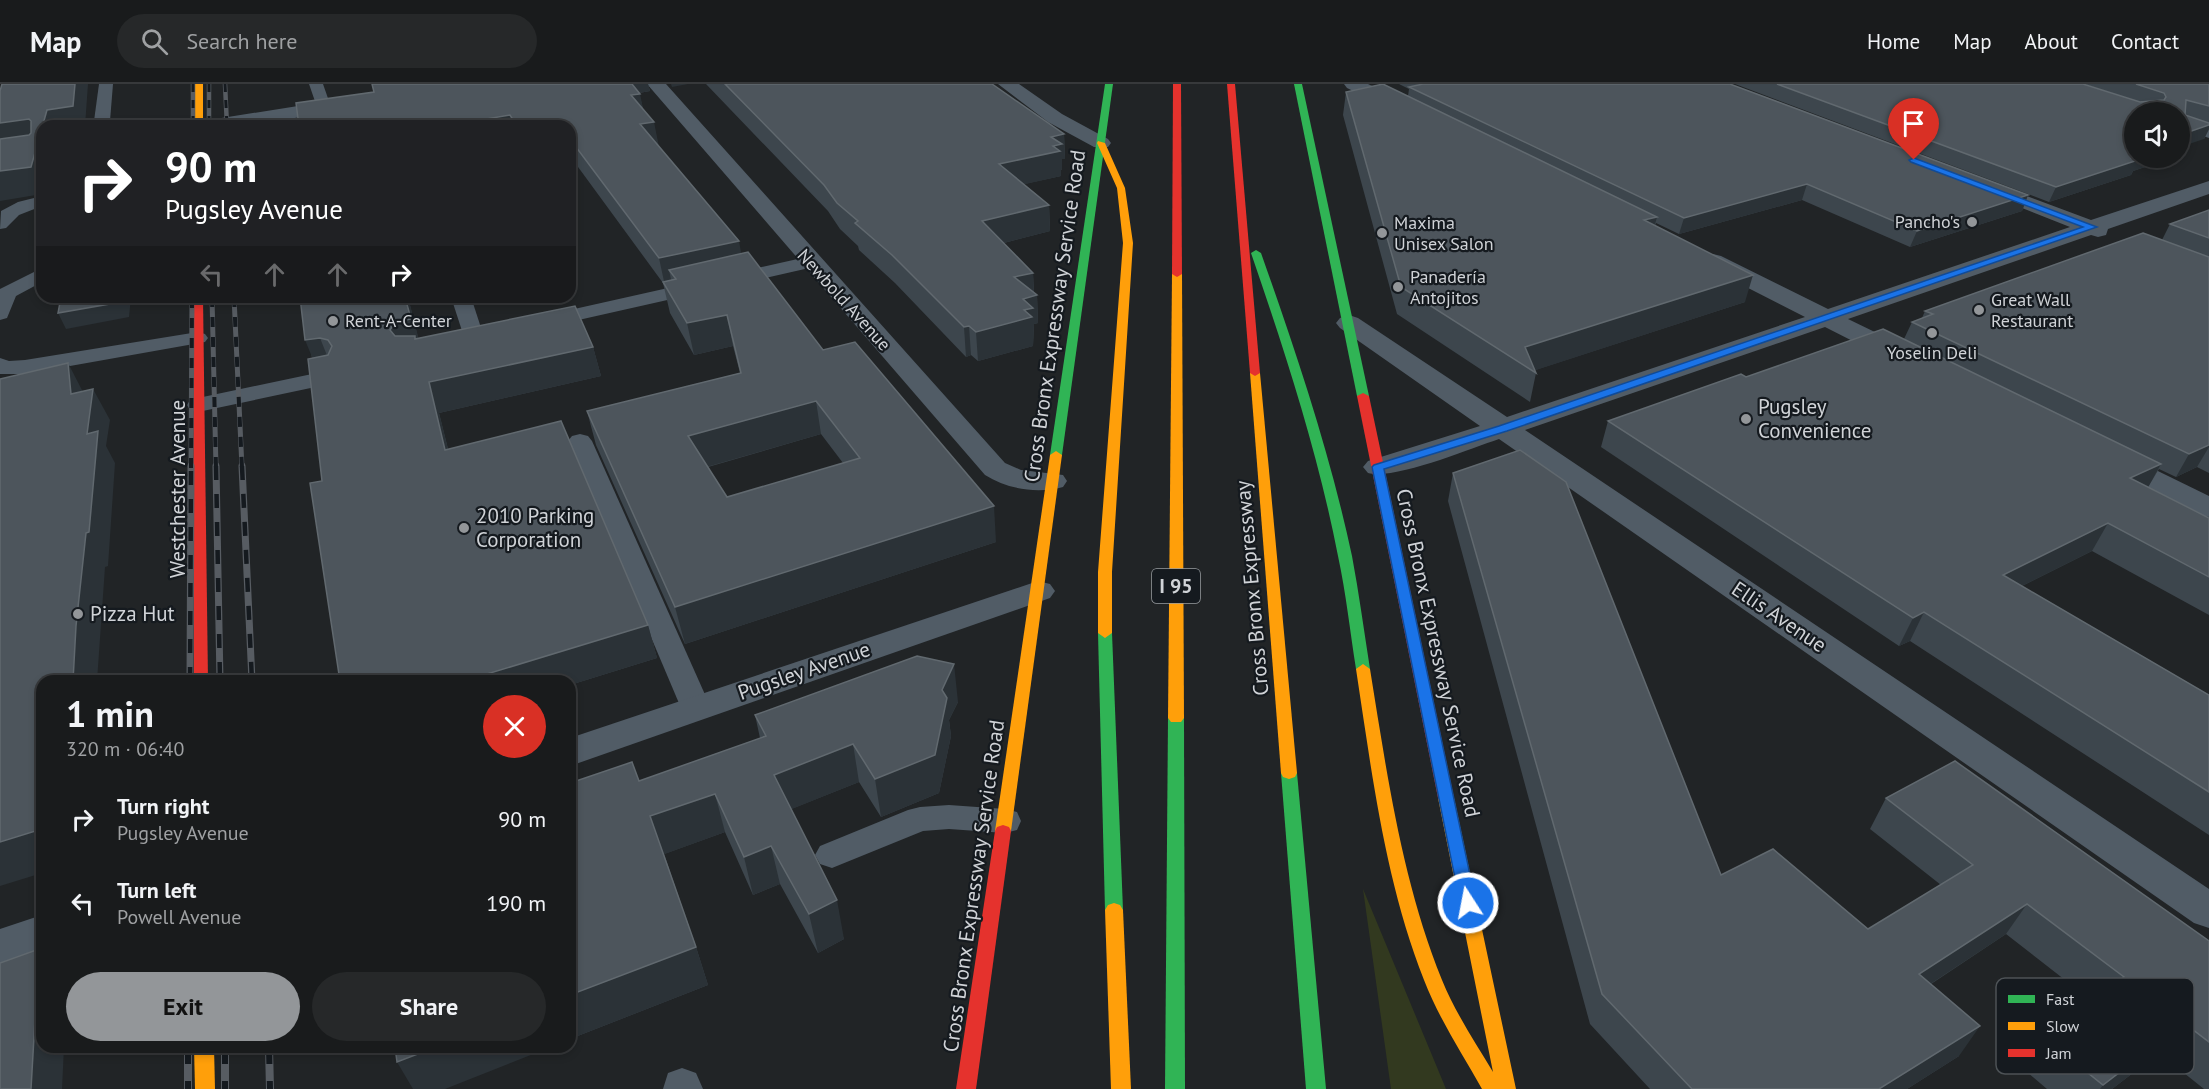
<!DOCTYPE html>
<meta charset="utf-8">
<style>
body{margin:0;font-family:"PT Sans",sans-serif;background:#262829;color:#f1f3f6;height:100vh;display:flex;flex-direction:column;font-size:22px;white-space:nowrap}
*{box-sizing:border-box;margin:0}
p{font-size:20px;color:#9fa1a3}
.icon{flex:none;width:33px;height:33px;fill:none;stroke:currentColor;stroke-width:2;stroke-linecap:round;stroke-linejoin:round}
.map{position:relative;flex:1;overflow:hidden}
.panel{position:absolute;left:36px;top:591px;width:540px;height:378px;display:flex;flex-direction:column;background:#191b1c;border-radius:18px;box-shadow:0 3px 9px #0003,0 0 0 2px #37393b}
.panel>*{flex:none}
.banner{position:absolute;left:36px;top:36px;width:540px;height:183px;border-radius:18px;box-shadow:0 3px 9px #0003,0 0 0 2px #37393b;background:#202124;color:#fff;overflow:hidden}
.buttons{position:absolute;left:2124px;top:18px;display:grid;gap:12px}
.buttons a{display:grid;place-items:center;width:66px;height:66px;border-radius:50%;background:#191b1c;box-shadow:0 3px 9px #0003,0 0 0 2px #37393b;font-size:30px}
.pin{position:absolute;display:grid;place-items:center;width:51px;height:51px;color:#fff;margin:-62px -26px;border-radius:50% 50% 50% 0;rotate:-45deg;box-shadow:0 0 6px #0007}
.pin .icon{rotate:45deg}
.me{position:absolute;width:66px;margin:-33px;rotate:349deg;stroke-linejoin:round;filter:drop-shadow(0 0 4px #0008)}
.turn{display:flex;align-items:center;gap:21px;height:126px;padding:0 30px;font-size:27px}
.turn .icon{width:78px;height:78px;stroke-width:2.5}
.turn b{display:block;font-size:42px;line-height:51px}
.lanes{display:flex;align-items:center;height:57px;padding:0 30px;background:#0003;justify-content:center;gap:30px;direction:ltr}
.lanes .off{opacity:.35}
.round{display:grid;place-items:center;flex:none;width:63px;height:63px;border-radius:32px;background:#262829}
.summary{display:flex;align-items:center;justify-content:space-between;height:102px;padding:0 30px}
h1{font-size:36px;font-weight:800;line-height:45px}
.action{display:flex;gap:12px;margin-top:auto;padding:12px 30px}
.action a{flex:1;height:69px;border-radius:36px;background:#939699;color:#111;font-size:24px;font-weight:800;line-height:69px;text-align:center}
.action a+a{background:#262829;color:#f1f3f6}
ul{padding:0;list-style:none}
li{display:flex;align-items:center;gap:18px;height:84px;padding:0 30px}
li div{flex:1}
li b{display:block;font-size:22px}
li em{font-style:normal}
header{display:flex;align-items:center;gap:36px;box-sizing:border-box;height:84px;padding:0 30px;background:#191b1c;border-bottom:2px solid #37393b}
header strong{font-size:28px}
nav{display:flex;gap:33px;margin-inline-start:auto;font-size:21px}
.search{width:420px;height:54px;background:#262829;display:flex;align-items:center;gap:15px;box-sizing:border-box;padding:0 21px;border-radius:33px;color:#9fa1a3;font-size:22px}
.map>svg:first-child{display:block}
</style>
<header>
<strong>Map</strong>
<div class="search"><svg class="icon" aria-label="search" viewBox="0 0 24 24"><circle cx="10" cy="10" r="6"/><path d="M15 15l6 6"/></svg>Search here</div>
<nav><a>Home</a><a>Map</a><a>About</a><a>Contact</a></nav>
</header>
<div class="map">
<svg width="2209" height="1005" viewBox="0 0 2209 1005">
<rect width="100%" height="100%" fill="#212426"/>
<polygon fill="#32391f" points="1363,805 1446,1005 1391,1005"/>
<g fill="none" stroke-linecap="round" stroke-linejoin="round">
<g fill="#515c66" fill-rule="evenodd">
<polygon points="99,0 113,0 110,37 102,42 94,37"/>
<polygon points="309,0 323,0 331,23 328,26 318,26"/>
<polygon points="42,112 42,122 19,131 6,144 0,145 1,127 18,118"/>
<polygon points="811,172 818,174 821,178 818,182 543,244 536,242 533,238 536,234 543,232"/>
<polygon points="42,184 42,198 16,212 7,234 0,236 0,205"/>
<polygon points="451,213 471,213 484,253 481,257 474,259 467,257 464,253"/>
<polygon points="198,248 205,250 208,254 205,258 25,290 0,290 0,274 9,277 25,276"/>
<polygon points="331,286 339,288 342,293 339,298 198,328 190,326 187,321 190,316 198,314"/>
<polygon points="580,350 588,352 592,357 711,624 707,631 696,634 685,631 681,624 568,357 572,352"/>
<polygon points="949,721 1005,725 1017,728 1021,737 1017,746 1005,749 949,745 923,747 832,784 820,780 815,771 820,762 908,726 920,723"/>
<polygon points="682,984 696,989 703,1005 663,1005 668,989"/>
</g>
<g fill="#515c66" fill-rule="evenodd">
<path d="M647 0H666L1005 379 1021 386 1063 391 1067 397 1063 403C1037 410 1007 405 985 391Z"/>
<polygon points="998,0 1019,0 1062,30 1108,55 1111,59 1108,63 1094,63 1048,38"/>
<polygon points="1344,0 1368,0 1410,20 1412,24 1410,28 1396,28 1347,4"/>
<polygon points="342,15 349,17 351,21 349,25 246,42 199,42 202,38 209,36"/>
<polygon points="2180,32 2209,41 2209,54 2180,44"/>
<path d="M1984 96 2091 136 2209 97V110L2108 145 2106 151 2098 153 2091 151 1848 235 1912 266 1916 272 1912 278 1903 280 1894 278 1825 243 1525 346 2209 805V844L2194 839 1499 355C1469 365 1395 396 1368 389L1363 383 1368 377 1480 342 1340 244 1336 239 1340 234 1349 231 1358 234 1507 333 1805 233 1705 182 1701 177 1705 172 1713 170 1721 172 1828 225 2070 143 1977 106 1973 102 1977 98Z"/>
<polygon points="2113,367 2123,370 2209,412 2209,433 2198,431 2103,382 2098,376 2103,370"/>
<polygon points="1038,497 1050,500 1055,507 1050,514 570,682 570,654"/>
<polygon points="42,831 42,867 0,881 0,845"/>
</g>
<g fill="#30b455" fill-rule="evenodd">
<polygon points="1105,0 1113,0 1062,371 1056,375 1050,371"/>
<polygon points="1294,0 1302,0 1369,312 1363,315 1357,312"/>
<path d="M1256 166 1261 169C1296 268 1330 369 1352 472 1359 509 1364 547 1370 585L1363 590 1356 585C1350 547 1346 509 1338 472 1318 369 1285 268 1251 169Z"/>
<polygon points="1105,544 1112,549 1123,826 1120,831 1114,833 1108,831 1105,826 1098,549"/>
<polygon points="1176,629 1181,630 1184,634 1185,1005 1165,1005 1168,634 1171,630"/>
<polygon points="1289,683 1295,685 1297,689 1326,1005 1306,1005 1281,689 1283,685"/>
</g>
<g fill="#ff9f0a" fill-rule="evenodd">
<rect x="195" y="0" width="8" height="42"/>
<polygon points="1098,57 1105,59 1125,104 1133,159 1112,488 1112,549 1105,554 1098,549 1098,488 1123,159 1117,104 1097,59"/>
<polygon points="1177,187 1182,190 1184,634 1181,638 1171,638 1168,634 1172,190"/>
<polygon points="1255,286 1260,289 1297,689 1295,693 1289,695 1283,693 1281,689 1250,289"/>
<polygon points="1056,367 1062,371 1011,747 1009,751 1003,753 997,751 995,747 1050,371"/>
<path d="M1363 580 1370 585C1387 690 1402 797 1442 896 1455 928 1475 958 1493 988L1438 714 1440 710 1446 708 1452 710 1454 714 1516 1005H1482C1462 969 1439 935 1424 896 1385 797 1372 690 1356 585Z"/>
<polygon points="1114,819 1120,821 1123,826 1131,1005 1111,1005 1105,826 1108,821"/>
<polygon points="194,963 214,963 215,1005 195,1005"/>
</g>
<g fill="#e5322d" fill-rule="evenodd">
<polygon points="1173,0 1181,0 1182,190 1177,193 1172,190"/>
<polygon points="1227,0 1235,0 1260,289 1255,292 1250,289"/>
<polygon points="193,213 203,213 208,597 194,597"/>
<polygon points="1363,309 1369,312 1454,714 1452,718 1446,720 1440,718 1438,714 1357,312"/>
<polygon points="1003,741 1009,743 1011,747 976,1005 956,1005 995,747 997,743"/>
</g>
<g stroke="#575c62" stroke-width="4.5">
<g id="rail-far3">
<polyline points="193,0 193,42"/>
<polyline points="209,0 209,42"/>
<polyline points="225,0 227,42"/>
</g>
</g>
<g stroke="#575c62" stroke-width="5">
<g id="rail-far2">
<polyline points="212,213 216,384"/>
<polyline points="234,213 242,384"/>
<polyline points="191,384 192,213"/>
</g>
</g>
<g stroke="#575c62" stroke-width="7">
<g id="rail-far1">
<polyline points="216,382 220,597"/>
<polyline points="242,382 252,597"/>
<polyline points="190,597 191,382"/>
</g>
</g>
<g stroke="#575c62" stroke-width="8">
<g id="rail">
<polyline points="188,963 188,1005"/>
<polyline points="225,963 225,1005"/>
<polyline points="269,963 270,1005"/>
</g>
</g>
<use href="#rail-far3" stroke="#151a1f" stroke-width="3" stroke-dasharray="8" stroke-linecap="butt"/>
<use href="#rail-far2" stroke="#151a1f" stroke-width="4" stroke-dasharray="10" stroke-linecap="butt"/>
<use href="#rail-far1" stroke="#151a1f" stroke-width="4.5" stroke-dasharray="14" stroke-linecap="butt"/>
<use href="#rail" stroke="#151a1f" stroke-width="6" stroke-dasharray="17" stroke-linecap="butt"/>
</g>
<g fill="#3d464d" fill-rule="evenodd">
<path d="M372 0H648L650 7 639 9 643 25 659 63 741 170 823 266 996 458 685 560 596 361 587 327 740 289 733 262 694 271 670 229 663 199 570 72V42H299L374 8ZM821 350 843 379 727 413 708 383Z"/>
<polygon points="706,0 992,0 1064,50 1065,75 1062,75 1062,85 1061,86 1061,92 1024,100 1049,121 1050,147 1004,159 1033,189 1034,209 1037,211 1038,239 1034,240 1033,262 978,277 971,271 966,273 895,199 859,166 858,162 840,145 828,127"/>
<polygon points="1399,0 1730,0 2028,111 2022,127 1910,163 1802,116 1679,150 1656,139 1655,142 1745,218 1535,286 1536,289 1530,318 1397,230 1343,31 1346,8 1408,12 1409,5"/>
<polygon points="1735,0 2083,0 2140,18 2084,0 2209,0 2209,45 2204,55 2134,28 2151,81 2133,87 2131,91 2049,118"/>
<polygon points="2209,126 2209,389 2197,383 2176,393 2159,385 2148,403 2209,434 2209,531 2092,467 2022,502 2209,611 2209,751 1910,557 1899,562 1601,363 1608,337 1746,293 1904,255 1912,238 1922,234 1925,227 2162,156 2170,140"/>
<polygon points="300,213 408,213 418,254 593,263 601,292 439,329 448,365 648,541 657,574 570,601 570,597 322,397 312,274"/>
<polygon points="1453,389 1721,791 1868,845 1941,801 1870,745 1886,714 2209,857 2209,1005 2204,1005 2159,969 2112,1005 2047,1005 2020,982 2042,952 2092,917 2006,850 1931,900 1959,972 1907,1005 1650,1005 1590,940 1448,417"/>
<polygon points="958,618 949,636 951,652 939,709 881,733 859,698 791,725 844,855 818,869 780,800 753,811 725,748 664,770 696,863 708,901 570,955 570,699 639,697 760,654 755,631"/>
</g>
<g fill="#2b3237">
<polygon points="75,0 88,0 85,42 42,42 47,26"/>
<polygon points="625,0 648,0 650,7 627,11"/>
<polygon points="671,0 688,0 672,3"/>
<polygon points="640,10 645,34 631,11"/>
<polygon points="510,31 513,42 445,42"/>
<polygon points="29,35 39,55 42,43 42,110 0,117 0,87 6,66 0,54 0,39"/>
<polygon points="654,38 659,63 640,40"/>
<polygon points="2209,41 2209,45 2204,55 2180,63 2180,51"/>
<polygon points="1064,50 1065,75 1062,75 1062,85 1061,86 1061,92 1000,106 999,80 1051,53"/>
<polygon points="2134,73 2155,74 2151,81 2133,87 2131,91 2049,118 2056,103"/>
<polygon points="1807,100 1802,116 1679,150 1684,134"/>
<polygon points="2028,111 2022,127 1910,163 1917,147"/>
<polygon points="1049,121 1050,147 984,164 982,137"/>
<polygon points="1657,133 1650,159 1644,136"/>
<polygon points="739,157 744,185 676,195 669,186 672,200 665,202 659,174"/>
<polygon points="1033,189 1034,212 1037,211 1038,239 1034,240 1033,262 978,277 976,248 1014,193"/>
<polygon points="1753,191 1745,218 1533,287 1525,263"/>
<polygon points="122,213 131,213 129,233 66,245 58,229"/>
<polygon points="405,213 408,213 421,264 406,267 390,246"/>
<polygon points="727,231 733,262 694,271 687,239"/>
<polygon points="969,242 971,271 966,273 964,243"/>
<polygon points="320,254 332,284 317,285 305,256"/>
<polygon points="593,263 601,292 439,329 456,397 445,366 429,298"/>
<polygon points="68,279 84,310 93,305 110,336 106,362 115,379 108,482 105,483 97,597 73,597 87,350 71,310"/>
<polygon points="816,317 821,350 696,386 688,352"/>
<polygon points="2209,361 2209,363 2197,383 2176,393 2189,370"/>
<polygon points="2161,380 2146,407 2130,394"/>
<polygon points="994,422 996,458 685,560 675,523"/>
<polygon points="2108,439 2092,467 1988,519 2003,491"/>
<polygon points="1924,528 1910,557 1899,562 1913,534"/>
<polygon points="648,541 657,574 570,601 570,597 464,597"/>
<polygon points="954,580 958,618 949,636 951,652 939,709 881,733 875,695 942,606"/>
<polygon points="853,660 859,698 782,729 774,691"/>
<polygon points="715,710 725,748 662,771 650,732"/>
<polygon points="42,745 42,789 0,802 0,758"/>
<polygon points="771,762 780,800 753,811 744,773"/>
<polygon points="837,816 844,855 818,869 809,830"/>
<polygon points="2027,820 2006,850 1900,920 1919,890"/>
<polygon points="696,863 708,901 570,955 570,911"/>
<polygon points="39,865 42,869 42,963 64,963 62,1005 31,1005"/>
<polygon points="2184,939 2159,969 2112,1005 2100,1005 2103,1001"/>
<polygon points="1980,942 1959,972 1907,1005 1879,1005"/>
<polygon points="436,963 551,963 445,1005 413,1005 397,978"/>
</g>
<g fill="#4d555c" stroke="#61696f" stroke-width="1.5" fill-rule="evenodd">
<polygon points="2,0 75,0 73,22 47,26 31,83 0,87 0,55 29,51 31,49 31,37 29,35 0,39 0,7"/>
<polygon points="372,0 632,0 640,10 631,11 654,38 640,40 739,157 659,174 570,55 570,42 560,42 559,41 551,42 517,42 510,31 445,42 299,42 296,19 374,8"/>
<polygon points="725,0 992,0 1064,50 1051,53 1062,60 1053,62 1060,67 999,80 1049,121 982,137 1033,189 1014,193 1037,211 1023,215 1033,224 1024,226 1032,233 976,248 969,242 964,243 892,171 855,139 858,137 837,119 824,101"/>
<polygon points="1383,0 1657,133 1644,136 1753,191 1525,263 1536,289 1401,203 1346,8"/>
<polygon points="1423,0 1730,0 2028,111 1917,147 1807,100 1684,134 1409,3"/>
<polygon points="1777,0 2083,0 2140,18 2164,16 2166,13 2164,9 2136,0 2209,0 2209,22 2186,16 2185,31 2209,39 2209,41 2180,51 2180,28 2134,28 2134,73 2132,74 2138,76 2056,103"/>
<polygon points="2209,126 2209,154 2170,140"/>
<polygon points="2143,149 2209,173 2209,361 2189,370 1912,238 1933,230 1925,227"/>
<path d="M748 168 823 266 855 258 994 422 675 523 587 327 741 289 727 231 687 239 663 198 676 195 669 186ZM816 317 860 374 727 413 688 352Z"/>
<polygon points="61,213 122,213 121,218 58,229"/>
<polygon points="300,213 405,213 411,235 395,238 390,246 395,252 415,252 415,255 575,222 593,263 429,298 445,366 561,337 648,541 464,597 340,597 310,399 322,397 308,275 328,271 332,262 328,256 320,254 305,256"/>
<polygon points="1883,245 2161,380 2130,394 2209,434 2209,493 2108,439 2003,491 2209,611 2209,708 1924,528 1913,534 1608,337 1741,290 1746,293"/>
<polygon points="68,279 71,310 93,305 87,350 98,347 89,448 86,449 76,542 73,597 42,597 42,745 0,758 0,295"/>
<polygon points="1520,366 1566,398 1721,791 1773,765 1868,845 1973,781 1886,714 1955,677 2209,857 2209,958 2184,939 2103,1001 2042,952 2124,893 2027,820 1919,890 1980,942 1879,1005 1692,1005 1602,910 1453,389"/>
<polygon points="917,572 954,580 942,606 947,614 935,671 875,695 853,660 774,691 837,816 809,830 771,762 744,773 715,710 650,732 696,863 570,911 570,699 632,678 639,697 766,652 755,631"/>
<polygon points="39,865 31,1005 0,1005 0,879"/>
<polygon points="395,963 436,963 397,978"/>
</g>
<polygon fill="#1a73e8" stroke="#114b97" stroke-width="1.5" points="1914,74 2097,143 1507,347 1384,385 1476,819 1474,824 1468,826 1461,824 1372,383 1374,381 1499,342 2083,143 1911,78 1909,76"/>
<g fill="#939699" stroke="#151a1f" stroke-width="2">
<circle cx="1972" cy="138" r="6"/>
<circle cx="1382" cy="149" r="6"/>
<circle cx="1398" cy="203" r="6"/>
<circle cx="1979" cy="226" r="6"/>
<circle cx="333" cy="237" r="6"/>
<circle cx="1932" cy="249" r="6"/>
<circle cx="1746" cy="335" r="6"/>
<circle cx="464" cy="444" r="6"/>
<circle cx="78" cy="530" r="6"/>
</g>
<g text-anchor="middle" stroke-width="4.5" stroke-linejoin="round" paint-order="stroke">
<g font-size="18" fill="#d0d3d7" stroke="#151a1f" text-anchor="start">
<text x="1960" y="144" text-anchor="end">Pancho's</text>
<text x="1394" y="145">Maxima<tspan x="1394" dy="21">Unisex Salon</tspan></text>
<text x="1410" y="199">Panadería<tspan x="1410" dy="21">Antojitos</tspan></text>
<text x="1991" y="222">Great Wall<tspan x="1991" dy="21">Restaurant</tspan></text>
<text x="345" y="243">Rent-A-Center</text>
<text x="1932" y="275" text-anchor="middle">Yoselin Deli</text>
</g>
<g font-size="18" fill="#d0d3d7" stroke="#151a1f">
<text transform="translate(844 216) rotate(48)" y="6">Newbold Avenue</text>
</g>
<rect fill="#151a1f" stroke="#989ca0" stroke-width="1.5" x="1152" y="485" width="48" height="34" rx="4.5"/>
<g font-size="20" font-weight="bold" fill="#d0d3d7">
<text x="1176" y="509">I 95</text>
</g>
<g font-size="21" fill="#d0d3d7" stroke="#151a1f">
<text transform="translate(1055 232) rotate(-82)" y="7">Cross Bronx Expressway Service Road</text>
<text transform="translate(178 405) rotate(-90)" y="7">Westchester Avenue</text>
<text transform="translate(1252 504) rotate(-95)" y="7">Cross Bronx Expressway</text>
<text transform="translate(1779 533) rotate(34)" y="7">Ellis Avenue</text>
<text transform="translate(1438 569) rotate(78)" y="7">Cross Bronx Expressway Service Road</text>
<text transform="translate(804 587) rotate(-19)" y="7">Pugsley Avenue</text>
<text transform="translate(974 802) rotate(-82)" y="7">Cross Bronx Expressway Service Road</text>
</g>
<g font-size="21" fill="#d0d3d7" stroke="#151a1f" text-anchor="start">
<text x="1758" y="330">Pugsley<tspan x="1758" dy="24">Convenience</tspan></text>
<text x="476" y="439">2010 Parking<tspan x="476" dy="24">Corporation</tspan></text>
<text x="90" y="537">Pizza Hut</text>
</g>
</g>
<rect x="1996" y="894" width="198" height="96" rx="9" fill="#151a1f" stroke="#4d5256" stroke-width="1.5"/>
<rect x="2008" y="911" width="27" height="8" fill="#30b455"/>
<rect x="2008" y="938" width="27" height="8" fill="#ff9f0a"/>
<rect x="2008" y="965" width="27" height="8" fill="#e5322d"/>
<g font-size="16" fill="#d0d3d7">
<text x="2046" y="921">Fast</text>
<text x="2046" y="948">Slow</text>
<text x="2046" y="975">Jam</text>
</g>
</svg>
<div class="buttons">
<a><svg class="icon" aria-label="sound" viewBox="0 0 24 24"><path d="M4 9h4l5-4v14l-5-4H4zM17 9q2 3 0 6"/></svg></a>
</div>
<div class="pin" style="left:1914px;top:76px;background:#d93025"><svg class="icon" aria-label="arrive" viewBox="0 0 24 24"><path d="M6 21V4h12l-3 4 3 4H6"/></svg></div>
<svg class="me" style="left:1468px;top:819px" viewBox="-20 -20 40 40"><circle r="17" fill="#1a73e8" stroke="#fff" stroke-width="3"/><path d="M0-11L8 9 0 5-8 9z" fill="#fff"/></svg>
<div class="banner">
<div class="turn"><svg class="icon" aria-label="right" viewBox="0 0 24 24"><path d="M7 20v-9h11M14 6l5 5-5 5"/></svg><div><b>90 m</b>Pugsley Avenue</div></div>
<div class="lanes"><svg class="icon off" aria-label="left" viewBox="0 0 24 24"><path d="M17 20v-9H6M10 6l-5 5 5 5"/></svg><svg class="icon off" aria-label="ahead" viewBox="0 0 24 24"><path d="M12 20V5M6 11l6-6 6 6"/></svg><svg class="icon off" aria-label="ahead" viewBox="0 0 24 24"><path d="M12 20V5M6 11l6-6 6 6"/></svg><svg class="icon" aria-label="right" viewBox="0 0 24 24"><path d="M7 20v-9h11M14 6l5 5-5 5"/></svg></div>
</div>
<section class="panel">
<div class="summary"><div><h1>1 min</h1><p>320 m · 06:40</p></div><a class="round" style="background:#d93025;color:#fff"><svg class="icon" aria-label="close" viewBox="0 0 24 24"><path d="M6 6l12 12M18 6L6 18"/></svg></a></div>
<ul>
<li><svg class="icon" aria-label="right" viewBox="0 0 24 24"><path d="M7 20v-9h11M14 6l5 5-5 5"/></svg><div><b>Turn right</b><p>Pugsley Avenue</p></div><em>90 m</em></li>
<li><svg class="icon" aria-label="left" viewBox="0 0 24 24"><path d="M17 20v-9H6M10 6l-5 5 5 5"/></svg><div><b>Turn left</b><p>Powell Avenue</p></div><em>190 m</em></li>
</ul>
<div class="action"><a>Exit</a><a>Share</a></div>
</section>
</div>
